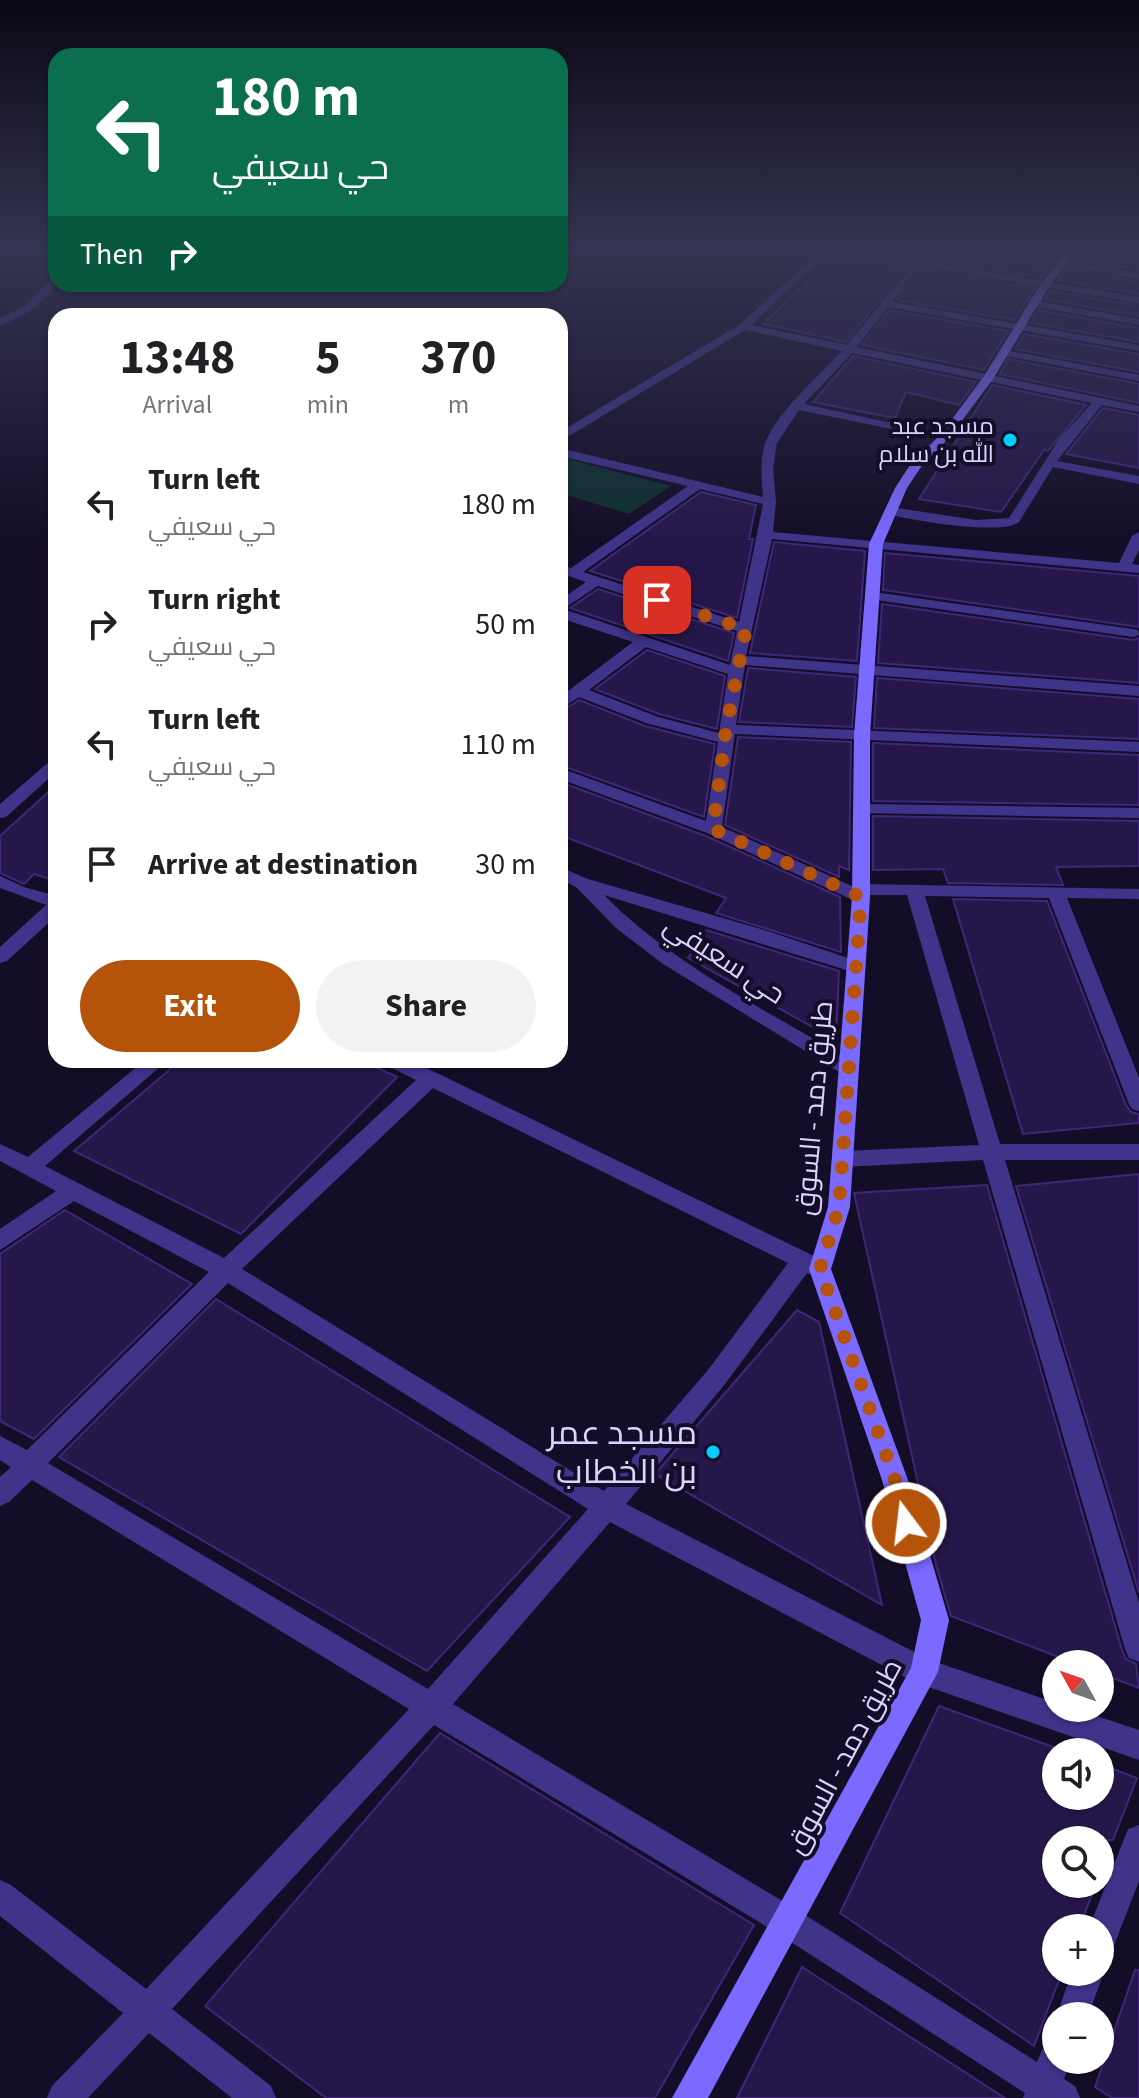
<!DOCTYPE html>
<meta charset="utf-8">
<style>
body{margin:0;font-family:"Source Sans 3",Cairo,sans-serif;background:#f2f2f2;color:#202124;height:100vh;display:flex;flex-direction:column;font-size:30px;white-space:nowrap}
*{box-sizing:border-box;margin:0}
p{font-size:26px;color:#757577}
.icon{flex:none;width:44px;height:44px;fill:none;stroke:currentColor;stroke-width:2;stroke-linecap:round;stroke-linejoin:round}
.map{position:relative;flex:1;overflow:hidden}
.sheet{position:absolute;left:48px;top:308px;width:520px;height:760px;display:flex;flex-direction:column;background:#fff;border-radius:24px;box-shadow:0 2px 6px #0004}
.sheet>*{flex:none}
.hud{position:absolute;left:48px;top:48px;width:520px;height:244px;border-radius:24px;box-shadow:0 2px 6px #0004;background:#0b6e4f;color:#fff;overflow:hidden}
.needle{width:52px;rotate:310deg}
.fabs{position:absolute;left:1042px;top:1650px;display:grid;gap:16px}
.fabs a{display:grid;place-items:center;width:72px;height:72px;border-radius:50%;background:#fff;box-shadow:0 2px 6px #0004;font-size:40px}
.pin{position:absolute;display:grid;place-items:center;width:68px;height:68px;color:#fff;margin:-34px;border-radius:16px;box-shadow:0 4px 12px #0006}
.me{position:absolute;width:88px;margin:-44px;rotate:345deg;stroke-linejoin:round;filter:drop-shadow(0 0 6px #0008)}
.turn{display:flex;align-items:center;gap:28px;height:168px;padding:0 32px;font-size:36px}
.turn .icon{width:104px;height:104px;stroke-width:2.5}
.turn b{display:block;font-size:56px;line-height:68px}
.then{display:flex;align-items:center;height:76px;padding:0 32px;background:#0003;gap:16px;font-size:30px}
.eta{display:flex;justify-content:space-evenly;align-items:center;height:136px;text-align:center}
.eta b{font-size:48px;font-weight:700;line-height:56px}
.primary-button{display:flex;gap:16px;margin-top:auto;padding:16px 32px}
.primary-button a{flex:1;height:92px;border-radius:48px;background:#b45309;color:#fff;font-size:32px;font-weight:700;line-height:92px;text-align:center}
.primary-button a+a{background:#f2f2f2;color:#202124}
ul{padding:0;list-style:none}
li{display:flex;align-items:center;gap:24px;height:120px;padding:0 32px}
li div{flex:1}
li b{display:block;font-size:30px}
li em{font-style:normal}
.map>svg:first-child{display:block}
</style>
<div class="map">
<svg width="1139" height="2098" viewBox="0 0 1139 2098">
<rect width="100%" height="100%" fill="#140d27"/>
<polygon fill="#0f3031" points="560,457 671,486 629,514 560,493"/>
<g fill="#26174a" stroke="#3e2778" stroke-width="2">
<polygon points="858,248 956,248 958,251 1051,267 1042,278"/>
<polygon points="996,248 1066,248 1058,257"/>
<polygon points="1081,248 1100,248 1102,251 1139,259 1139,270 1073,260"/>
<polygon points="836,255 906,267 846,342 763,324"/>
<polygon points="921,269 1035,288 1015,320 897,300"/>
<polygon points="1066,269 1139,282 1139,294 1057,280"/>
<polygon points="1050,291 1139,306 1139,316 1045,299"/>
<polygon points="889,310 1008,331 984,370 862,345"/>
<polygon points="1038,310 1139,328 1139,342 1030,323"/>
<polygon points="1024,334 1139,354 1139,372 1015,349"/>
<polygon points="853,356 976,382 959,405 906,392 895,418 813,402"/>
<polygon points="1008,359 1139,384 1139,403 1000,374"/>
<polygon points="992,385 1086,405 1048,451 1044,450 1001,512 919,499"/>
<polygon points="1103,408 1139,415 1139,468 1066,454"/>
<polygon points="701,492 756,505 749,539 753,539 737,618 590,571"/>
<polygon points="774,542 865,551 857,661 750,653"/>
<polygon points="885,553 1139,576 1139,627 883,590"/>
<polygon points="598,589 734,633 728,661 570,608"/>
<polygon points="882,604 1133,640 1139,638 1139,683 878,663"/>
<polygon points="647,650 725,676 717,729 659,714 595,689"/>
<polygon points="748,668 856,677 852,727 739,722"/>
<polygon points="877,678 1139,699 1139,739 874,728"/>
<polygon points="579,700 645,726 715,744 704,817 560,765 560,712"/>
<polygon points="738,737 851,742 849,870 839,866 839,877 725,825"/>
<polygon points="873,743 1139,755 1139,805 873,801"/>
<polygon points="560,782 706,836 840,897 841,952 716,913 726,898 560,835"/>
<polygon points="56,785 56,881 34,874 24,884 0,873 0,836"/>
<polygon points="873,816 1139,821 1139,866 1056,867 1063,885 948,883 943,869 873,870"/>
<polygon points="953,899 1047,901 1126,1105 1131,1112 1139,1114 1139,1123 1023,1134"/>
<polygon points="706,930 839,971 836,1040 688,958"/>
<polygon points="181,1060 361,1060 397,1077 241,1234 74,1151"/>
<polygon points="1139,1174 1139,1593 1016,1186"/>
<polygon points="987,1185 1122,1650 1126,1659 1136,1664 1139,1688 1100,1673 1100,1664 1077,1664 951,1616 936,1565 854,1193"/>
<polygon points="65,1210 192,1284 34,1439 0,1421 0,1254"/>
<polygon points="216,1299 570,1517 427,1671 59,1457"/>
<polygon points="797,1310 819,1322 882,1605 655,1474"/>
<polygon points="939,1706 1056,1748 1056,1796 1100,1796 1100,1764 1137,1778 1113,1840 1056,1840 1056,1884 1096,1884 1079,1928 1056,1928 1056,1972 1062,1972 1034,2046 840,1913"/>
<polygon points="440,1733 754,1925 655,2098 326,2098 205,2006"/>
<polygon points="802,1967 1005,2098 737,2098"/>
<polygon points="1135,1970 1139,1970 1139,2098 1112,2098 1095,2087"/>
</g>
<g fill="none" stroke-linecap="round" stroke-linejoin="round">
<g fill="#3f348a" fill-rule="evenodd">
<polygon points="11,248 25,248 56,255 56,261"/>
<path d="M824 248H842L1139 297V303L920 266 892 302 1139 345V351L888 307 857 347 1139 406V412L1102 405 1057 461 1139 476V484L1053 467 1019 522C999 536 913 520 886 514V508L891 507 976 520 1009 518 1059 439 1092 403 852 353 804 404 951 436 945 440 799 410 777 443 773 468 776 502 773 532 1119 563 1132 536 1139 532V550L1132 564 1139 565V573L772 539 746 656 1139 686V696L745 665 736 725 1139 742V752L735 734 722 827 854 887 861 884 1139 889V899L1067 898 1139 1078V1111L1132 1109 1129 1104 1049 898 925 896 1000 1144H1139V1160H1005L1139 1603V1662L1129 1658 1125 1649 983 1160 843 1167 835 1165 832 1159 835 1153 843 1151 979 1145 907 895H868L867 901H855L707 833 560 779V768L706 821 718 742 646 723 579 697 560 709V697L633 642 560 618V600L586 582 560 573V565L571 568 688 486 560 456V448L763 497C762 480 760 464 764 447 771 418 821 373 842 351L745 330 564 439 560 441V432L739 325ZM831 251 912 265 847 345 751 325ZM700 489 763 504 739 622 583 572ZM598 586 737 631 730 665 563 609ZM646 647 728 674 719 733 658 717 589 690Z"/>
<polygon points="959,248 979,248 1139,273 1139,279"/>
<polygon points="1103,248 1139,250 1139,256"/>
<path d="M56 273C56 299 22 318 0 325V318L25 306Z"/>
<polygon points="1036,301 1139,319 1139,325 1032,306 1032,302"/>
<polygon points="1005,350 1139,375 1139,381 1001,355 1000,353"/>
<polygon points="874,592 1133,629 1138,630 1139,635 1133,637 869,599 867,596"/>
<polygon points="56,759 56,772 6,817 0,818 0,804 50,761"/>
<polygon points="864,804 1139,808 1139,818 858,813 856,809 858,805"/>
<path d="M560 867 588 879 761 929 863 963 865 967 856 973 604 895C674 966 770 1012 855 1063L858 1068 855 1073H841L663 964 616 928 576 887 560 879Z"/>
<polygon points="0,876 24,887 56,896 56,916 7,961 0,963 0,947 46,905 0,888"/>
<path d="M145 1060H168L45 1166 224 1258 416 1080 386 1065 383 1060H410L822 1260 825 1266 822 1272 814 1275 807 1273 725 1384 626 1504 930 1660 1056 1703V1708H1072L1139 1730V1760L914 1682 610 1522 453 1704 799 1911 1037 2062 1044 2045 1056 2040V2060H1072L1064 2079 1075 2086 1080 2098H1023L1025 2093 777 1933 434 1725 172 2009 271 2086 276 2098H232L149 2033 88 2098H47L52 2086 123 2013 0 1916V1880L11 1885 146 1989 409 1709 32 1480 9 1502 0 1506V1477L11 1467 0 1460V1436L27 1450 209 1272 74 1201 0 1250V1229L56 1191 0 1161V1144L28 1157ZM433 1088 788 1263 708 1370 604 1491 242 1269ZM228 1283 588 1509 428 1689 48 1463Z"/>
<polygon points="1139,1825 1139,1881 1111,1953 1100,1958 1100,1928 1089,1928 1128,1829"/>
<polygon points="1100,1962 1104,1972 1088,2016 1056,2017 1072,1972 1100,1972"/>
</g>
<polygon fill="#7b6aff" fill-rule="evenodd" points="1069,248 1078,248 1050,285 993,379 949,438 921,467 907,488 883,544 870,735 870,897 850,1207 831,1269 908,1480 949,1620 938,1672 708,2098 672,2098 911,1668 921,1620 882,1480 809,1269 828,1207 852,897 854,735 869,544 895,488 910,465 941,434 984,376 1041,284"/>
</g>
<linearGradient id="sky" x2="0" y2="1"><stop stop-color="#0b0715"/><stop offset="0.46" stop-color="#343552"/><stop offset="1" stop-color="#343552" stop-opacity="0"/></linearGradient>
<rect width="1139" height="541" fill="url(#sky)"/>
<g fill="none" stroke-linecap="round" stroke-linejoin="round">
<polyline stroke="#b45309" stroke-width="14" stroke-dasharray="0 25.2" points="657,600 746,629 726,729 713,829 861,897 839,1207 820,1269 895,1480 906,1523"/>
</g>
<g fill="#00cefe" stroke="#140d27" stroke-width="3">
<circle cx="1010" cy="440" r="8"/>
<circle cx="713" cy="1452" r="8"/>
</g>
<g text-anchor="middle" stroke-width="8" stroke-linejoin="round" paint-order="stroke">
<g font-size="24" fill="#dcd3ff" stroke="#140d27" text-anchor="end">
<text x="994" y="434">مسجد عبد<tspan x="994" dy="28">الله بن سلام</tspan></text>
</g>
<g font-size="28" fill="#dcd3ff" stroke="#140d27">
<text transform="translate(725 959) rotate(33)" y="10">حي سعيفي</text>
<text transform="translate(813 1108) rotate(-85)" y="10">طريق دمد - السوق</text>
<text transform="translate(843 1756) rotate(-62)" y="10">طريق دمد - السوق</text>
</g>
<g font-size="34" fill="#dcd3ff" stroke="#140d27" text-anchor="end">
<text x="697" y="1444">مسجد عمر<tspan x="697" dy="39">بن الخطاب</tspan></text>
</g>
</g>
</svg>
<div class="fabs">
<a><svg class="needle" viewBox="-14 -14 28 28"><path d="M0-13l5 13h-10z" fill="#e53935"/><path d="M0 13l5-13h-10z" fill="#757577"/></svg></a>
<a><svg class="icon" aria-label="sound" viewBox="0 0 24 24"><path d="M4 9h4l5-4v14l-5-4H4zM17 9q2 3 0 6"/></svg></a>
<a><svg class="icon" aria-label="search" viewBox="0 0 24 24"><circle cx="10" cy="10" r="6"/><path d="M15 15l6 6"/></svg></a>
<a>+</a>
<a>−</a>
</div>
<div class="pin" style="left:657px;top:600px;background:#d93025"><svg class="icon" aria-label="arrive" viewBox="0 0 24 24"><path d="M6 21V4h12l-3 4 3 4H6"/></svg></div>
<svg class="me" style="left:906px;top:1523px" viewBox="-20 -20 40 40"><circle r="17" fill="#b45309" stroke="#fff" stroke-width="3"/><path d="M0-11L8 9 0 5-8 9z" fill="#fff"/></svg>
<div class="hud">
<div class="turn"><svg class="icon" aria-label="left" viewBox="0 0 24 24"><path d="M17 20v-9H6M10 6l-5 5 5 5"/></svg><div><b>180 m</b>حي سعيفي</div></div>
<div class="then">Then<svg class="icon" aria-label="right" viewBox="0 0 24 24"><path d="M7 20v-9h11M14 6l5 5-5 5"/></svg></div>
</div>
<section class="sheet">
<div class="eta">
<div><b>13:48</b><p>Arrival</p></div>
<div><b>5</b><p>min</p></div>
<div><b>370</b><p>m</p></div>
</div>
<ul>
<li><svg class="icon" aria-label="left" viewBox="0 0 24 24"><path d="M17 20v-9H6M10 6l-5 5 5 5"/></svg><div><b>Turn left</b><p>حي سعيفي</p></div><em>180 m</em></li>
<li><svg class="icon" aria-label="right" viewBox="0 0 24 24"><path d="M7 20v-9h11M14 6l5 5-5 5"/></svg><div><b>Turn right</b><p>حي سعيفي</p></div><em>50 m</em></li>
<li><svg class="icon" aria-label="left" viewBox="0 0 24 24"><path d="M17 20v-9H6M10 6l-5 5 5 5"/></svg><div><b>Turn left</b><p>حي سعيفي</p></div><em>110 m</em></li>
<li><svg class="icon" aria-label="arrive" viewBox="0 0 24 24"><path d="M6 21V4h12l-3 4 3 4H6"/></svg><div><b>Arrive at destination</b></div><em>30 m</em></li>
</ul>
<div class="primary-button"><a>Exit</a><a>Share</a></div>
</section>
</div>
